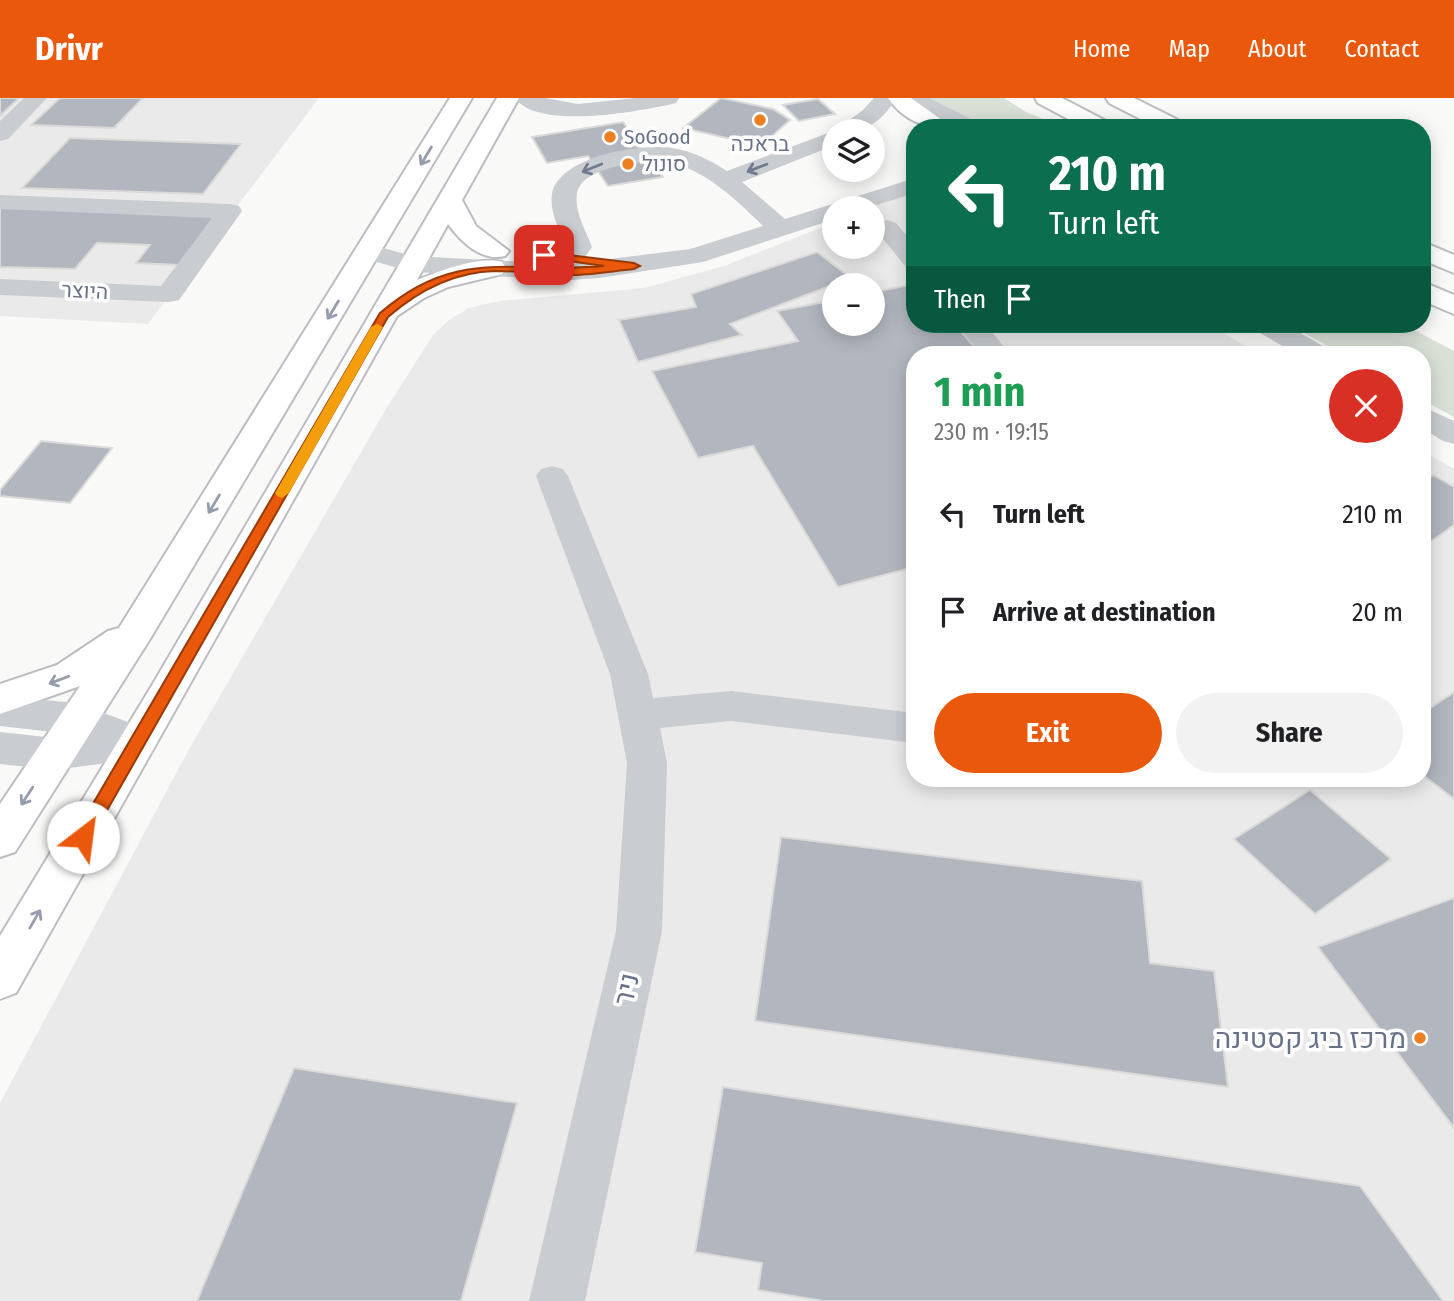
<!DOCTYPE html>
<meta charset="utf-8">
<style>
body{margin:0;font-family:"Fira Sans Condensed",Heebo,sans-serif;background:#f2f2f2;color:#202124;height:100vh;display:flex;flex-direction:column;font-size:26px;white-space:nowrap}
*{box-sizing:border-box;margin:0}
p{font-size:23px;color:#757577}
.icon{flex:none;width:38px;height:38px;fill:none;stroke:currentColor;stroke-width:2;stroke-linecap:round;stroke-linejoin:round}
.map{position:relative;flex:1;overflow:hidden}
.panel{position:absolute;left:906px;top:248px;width:525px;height:441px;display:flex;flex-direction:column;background:#fff;border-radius:28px;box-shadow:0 4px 18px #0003}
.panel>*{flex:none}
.banner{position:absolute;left:906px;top:21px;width:525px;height:214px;border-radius:28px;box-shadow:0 4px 18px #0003;background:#0b6e4f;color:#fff;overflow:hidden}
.buttons{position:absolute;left:822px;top:21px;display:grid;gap:14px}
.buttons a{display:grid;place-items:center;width:63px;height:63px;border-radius:50%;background:#fff;box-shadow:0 4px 18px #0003;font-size:35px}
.pin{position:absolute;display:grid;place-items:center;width:60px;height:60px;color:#fff;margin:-30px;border-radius:14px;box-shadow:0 4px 10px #0006}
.me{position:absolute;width:77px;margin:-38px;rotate:30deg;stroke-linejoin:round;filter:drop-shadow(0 0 5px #0008)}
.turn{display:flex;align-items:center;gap:24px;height:147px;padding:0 28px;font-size:32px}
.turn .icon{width:91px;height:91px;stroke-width:2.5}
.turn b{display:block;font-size:49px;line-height:60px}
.then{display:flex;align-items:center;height:66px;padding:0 28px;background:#0003;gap:14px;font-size:26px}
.round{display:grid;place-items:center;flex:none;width:74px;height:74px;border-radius:37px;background:#f2f2f2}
.headline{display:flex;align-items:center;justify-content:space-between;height:119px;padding:0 28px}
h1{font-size:42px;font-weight:700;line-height:52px;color:#1e9e55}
.primary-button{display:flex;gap:14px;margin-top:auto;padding:14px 28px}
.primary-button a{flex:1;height:80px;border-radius:42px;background:#ea580c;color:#fff;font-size:28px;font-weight:700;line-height:80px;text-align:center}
.primary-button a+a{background:#f2f2f2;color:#202124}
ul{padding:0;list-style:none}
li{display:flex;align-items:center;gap:21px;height:98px;padding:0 28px}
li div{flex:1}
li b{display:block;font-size:26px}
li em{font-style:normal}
header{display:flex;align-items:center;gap:42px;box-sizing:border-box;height:98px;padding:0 35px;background:#ea580c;color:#fff}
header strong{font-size:33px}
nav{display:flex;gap:38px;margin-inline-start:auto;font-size:24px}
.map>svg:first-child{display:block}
</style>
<header>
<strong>Drivr</strong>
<nav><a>Home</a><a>Map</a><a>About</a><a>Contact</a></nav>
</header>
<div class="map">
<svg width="1454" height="1203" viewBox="0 0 1454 1203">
<rect width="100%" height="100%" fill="#f9f9f7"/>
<g fill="#eaeaea" fill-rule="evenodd">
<polygon points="0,0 319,0 148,226 0,218"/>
<path d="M915 92V226H1207L1261 257H915V681H1423V353L1454 371V1203H0V1005L188 653 386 311 433 237 449 222 469 210 500 203 644 190 724 168 835 124V149H873V110H869ZM835 187H873V226H835Z"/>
</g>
<g fill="#d9e1d7">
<polygon points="924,0 1004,0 1026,14 1066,30 987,30"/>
<polygon points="1288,226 1403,226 1454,253 1454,319 1423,302 1423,257 1344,257"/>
</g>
<g fill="#b2b6bf" stroke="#dadbd9" stroke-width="2">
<polygon points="0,0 19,0 0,18"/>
<polygon points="60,0 143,0 114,30 31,27"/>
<polygon points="721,0 773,11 790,22 761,48 683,30"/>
<polygon points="818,1 835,16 799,23 783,7"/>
<polygon points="623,24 663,79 608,88 588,58 547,65 532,39"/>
<polygon points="70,40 241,46 203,96 22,90"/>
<polygon points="0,109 216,116 179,167 136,165 150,147 97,145 75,171 0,169"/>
<polygon points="817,154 851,180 730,226 742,237 638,264 619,222 696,209 691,196"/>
<polygon points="915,186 915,226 954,226 982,257 915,257 915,469 838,489 753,348 698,360 652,273 798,243 777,213 835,202 835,226 873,226 873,194"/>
<polygon points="41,343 112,350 70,405 0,398 0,392"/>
<polygon points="1433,377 1454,389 1454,427 1423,449 1423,384"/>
<polygon points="1454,594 1454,701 1423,677 1423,615"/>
<polygon points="1310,692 1391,761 1315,816 1234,741"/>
<polygon points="781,739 1142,783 1150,865 1214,873 1228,989 755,923"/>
<polygon points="1454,800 1454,1030 1318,849"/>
<polygon points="294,970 517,1005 461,1203 197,1203"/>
<polygon points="723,989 1360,1088 1443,1203 823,1203 758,1192 762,1165 695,1154"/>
</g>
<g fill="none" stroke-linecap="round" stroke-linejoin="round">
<g stroke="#bbbdc2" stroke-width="4">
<g id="highway">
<polygon points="450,0 472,0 150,541 15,754 0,759 0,706 80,588 0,616 0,586 57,567 108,533 119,530"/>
<path d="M497 0H519L462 102 476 128 509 153 505 158C482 164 461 144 448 126L417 182C441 173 477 158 502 164L506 170 502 176 448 189 424 200 397 218 16 895 0 901V838L151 589Z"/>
<path d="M888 0H911L953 30C925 30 905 24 888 0Z"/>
<polygon points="1035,0 1062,0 1110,25 1113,30 1085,30 1038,5"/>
<polygon points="1106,0 1134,0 1184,25 1187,30 1158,30 1109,5"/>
<polygon points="1423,144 1454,157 1454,175 1423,162"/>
<polygon points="1423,184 1454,197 1454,216 1423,203"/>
</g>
</g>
<g fill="#c9ccd0" fill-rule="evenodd">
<polygon points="24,0 47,0 8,41 0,43 0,23"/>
<path d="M515 0H545L578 6 635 0H679L676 5C642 13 538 33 515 0Z"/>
<path d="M874 0H897C877 28 868 33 835 33V47L742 84 785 121 915 80V95L867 110H835V121L703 164 599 180 571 182 412 174 359 159 355 154 359 149 368 146 413 158 562 166 554 159 566 149C560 133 549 114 552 96 559 58 641 45 672 50 692 53 710 62 727 73L836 32 863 12ZM670 64C706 73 737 102 763 128L690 151 570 166 583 162 592 149C586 133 574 114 577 96 581 67 647 63 670 64Z"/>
<polygon points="901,0 929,0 979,25 982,30 953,30 904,5"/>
<polygon points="0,97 230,106 239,108 242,113 179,202 169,204 0,197 0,181 161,188 212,120 0,111"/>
<polygon points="887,122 896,125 915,147 915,171 906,169 874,130 878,125"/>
<polygon points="956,226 985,226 1011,257 982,257"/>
<polygon points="1251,226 1285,226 1328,251 1332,257 1298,257 1255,232"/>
<polygon points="1423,309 1454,323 1454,346 1443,343 1423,331"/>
<polygon points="552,368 563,371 568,378 648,576 653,600 731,593 915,615 915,645 731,623 660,630 667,665 662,833 585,1203 529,1203 616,833 627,665 610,576 536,378 541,371"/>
<polygon points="0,598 77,605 152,633 158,644 152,655 136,661 55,672 0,666 0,634 55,640 79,637 0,628"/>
</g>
<use href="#highway" fill="#fff" fill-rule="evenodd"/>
</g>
<defs><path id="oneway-shaft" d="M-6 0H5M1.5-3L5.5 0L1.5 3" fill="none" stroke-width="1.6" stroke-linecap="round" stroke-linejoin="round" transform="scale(1.75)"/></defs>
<g stroke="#959cac">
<use href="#oneway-shaft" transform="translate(426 58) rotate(121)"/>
<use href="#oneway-shaft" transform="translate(333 212) rotate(121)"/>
<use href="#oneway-shaft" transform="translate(214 406) rotate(121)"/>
<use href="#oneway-shaft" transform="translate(59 582) rotate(159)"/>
<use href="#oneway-shaft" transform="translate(27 698) rotate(123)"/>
<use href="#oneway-shaft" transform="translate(35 821) rotate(-60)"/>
</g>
<g stroke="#717b90">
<use href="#oneway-shaft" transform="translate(592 70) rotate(158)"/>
<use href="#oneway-shaft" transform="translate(757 70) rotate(159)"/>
</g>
<path fill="#ea580c" stroke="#983908" stroke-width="2" d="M544 154 634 165 640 168 634 171C613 173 591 177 570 177 545 177 520 173 495 173 454 174 418 193 388 219L89 744 83 746 77 744 74 739 77 733 380 215C457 148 514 176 604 168L540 159 538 157Z"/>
<polygon fill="#f59e0b" points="377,226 383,229 289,395 282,400 277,398 275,395 371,229"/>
<g fill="#ed7f23" stroke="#fff" stroke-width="2.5">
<circle cx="760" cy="22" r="7"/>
<circle cx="610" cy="39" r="7"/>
<circle cx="628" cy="66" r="7"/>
<circle cx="1420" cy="940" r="7"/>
</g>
<g text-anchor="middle" stroke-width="7" stroke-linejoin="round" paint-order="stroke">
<g font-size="21" fill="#677289" stroke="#fff" text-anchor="start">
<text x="624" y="46">SoGood</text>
<text x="760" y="53" text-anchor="middle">בראכה</text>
<text x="642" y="73">סונול</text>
</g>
<g font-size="21" fill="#677289" stroke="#fff">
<text transform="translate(85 193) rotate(3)" y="7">היוצר</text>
</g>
<g font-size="28" fill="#677289" stroke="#fff">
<text transform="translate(626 891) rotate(-77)" y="10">ניר</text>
</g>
<g font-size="28" fill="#677289" stroke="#fff" text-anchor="end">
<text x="1406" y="950">מרכז ביג קסטינה</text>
</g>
</g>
</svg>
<div class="buttons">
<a><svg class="icon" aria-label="layers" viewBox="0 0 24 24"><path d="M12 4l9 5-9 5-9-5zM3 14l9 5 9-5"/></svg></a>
<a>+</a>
<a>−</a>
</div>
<div class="pin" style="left:544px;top:157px;background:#d93025"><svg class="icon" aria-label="arrive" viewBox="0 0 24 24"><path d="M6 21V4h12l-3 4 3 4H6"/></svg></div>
<svg class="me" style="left:83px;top:739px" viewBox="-20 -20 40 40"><circle r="19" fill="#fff"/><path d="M0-13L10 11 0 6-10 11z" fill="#ea580c"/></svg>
<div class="banner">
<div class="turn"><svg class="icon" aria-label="left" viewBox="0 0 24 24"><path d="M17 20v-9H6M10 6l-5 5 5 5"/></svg><div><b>210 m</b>Turn left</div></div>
<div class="then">Then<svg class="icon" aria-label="arrive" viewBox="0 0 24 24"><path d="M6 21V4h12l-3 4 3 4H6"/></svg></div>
</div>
<section class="panel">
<div class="headline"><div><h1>1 min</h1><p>230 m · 19:15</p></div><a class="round" style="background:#d93025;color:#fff"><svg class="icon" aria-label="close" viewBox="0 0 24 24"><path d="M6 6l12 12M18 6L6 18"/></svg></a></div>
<ul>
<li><svg class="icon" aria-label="left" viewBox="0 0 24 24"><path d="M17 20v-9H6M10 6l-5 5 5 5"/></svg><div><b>Turn left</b></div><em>210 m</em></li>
<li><svg class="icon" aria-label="arrive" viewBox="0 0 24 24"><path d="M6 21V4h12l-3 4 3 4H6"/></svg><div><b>Arrive at destination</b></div><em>20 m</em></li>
</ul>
<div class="primary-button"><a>Exit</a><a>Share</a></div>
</section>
</div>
